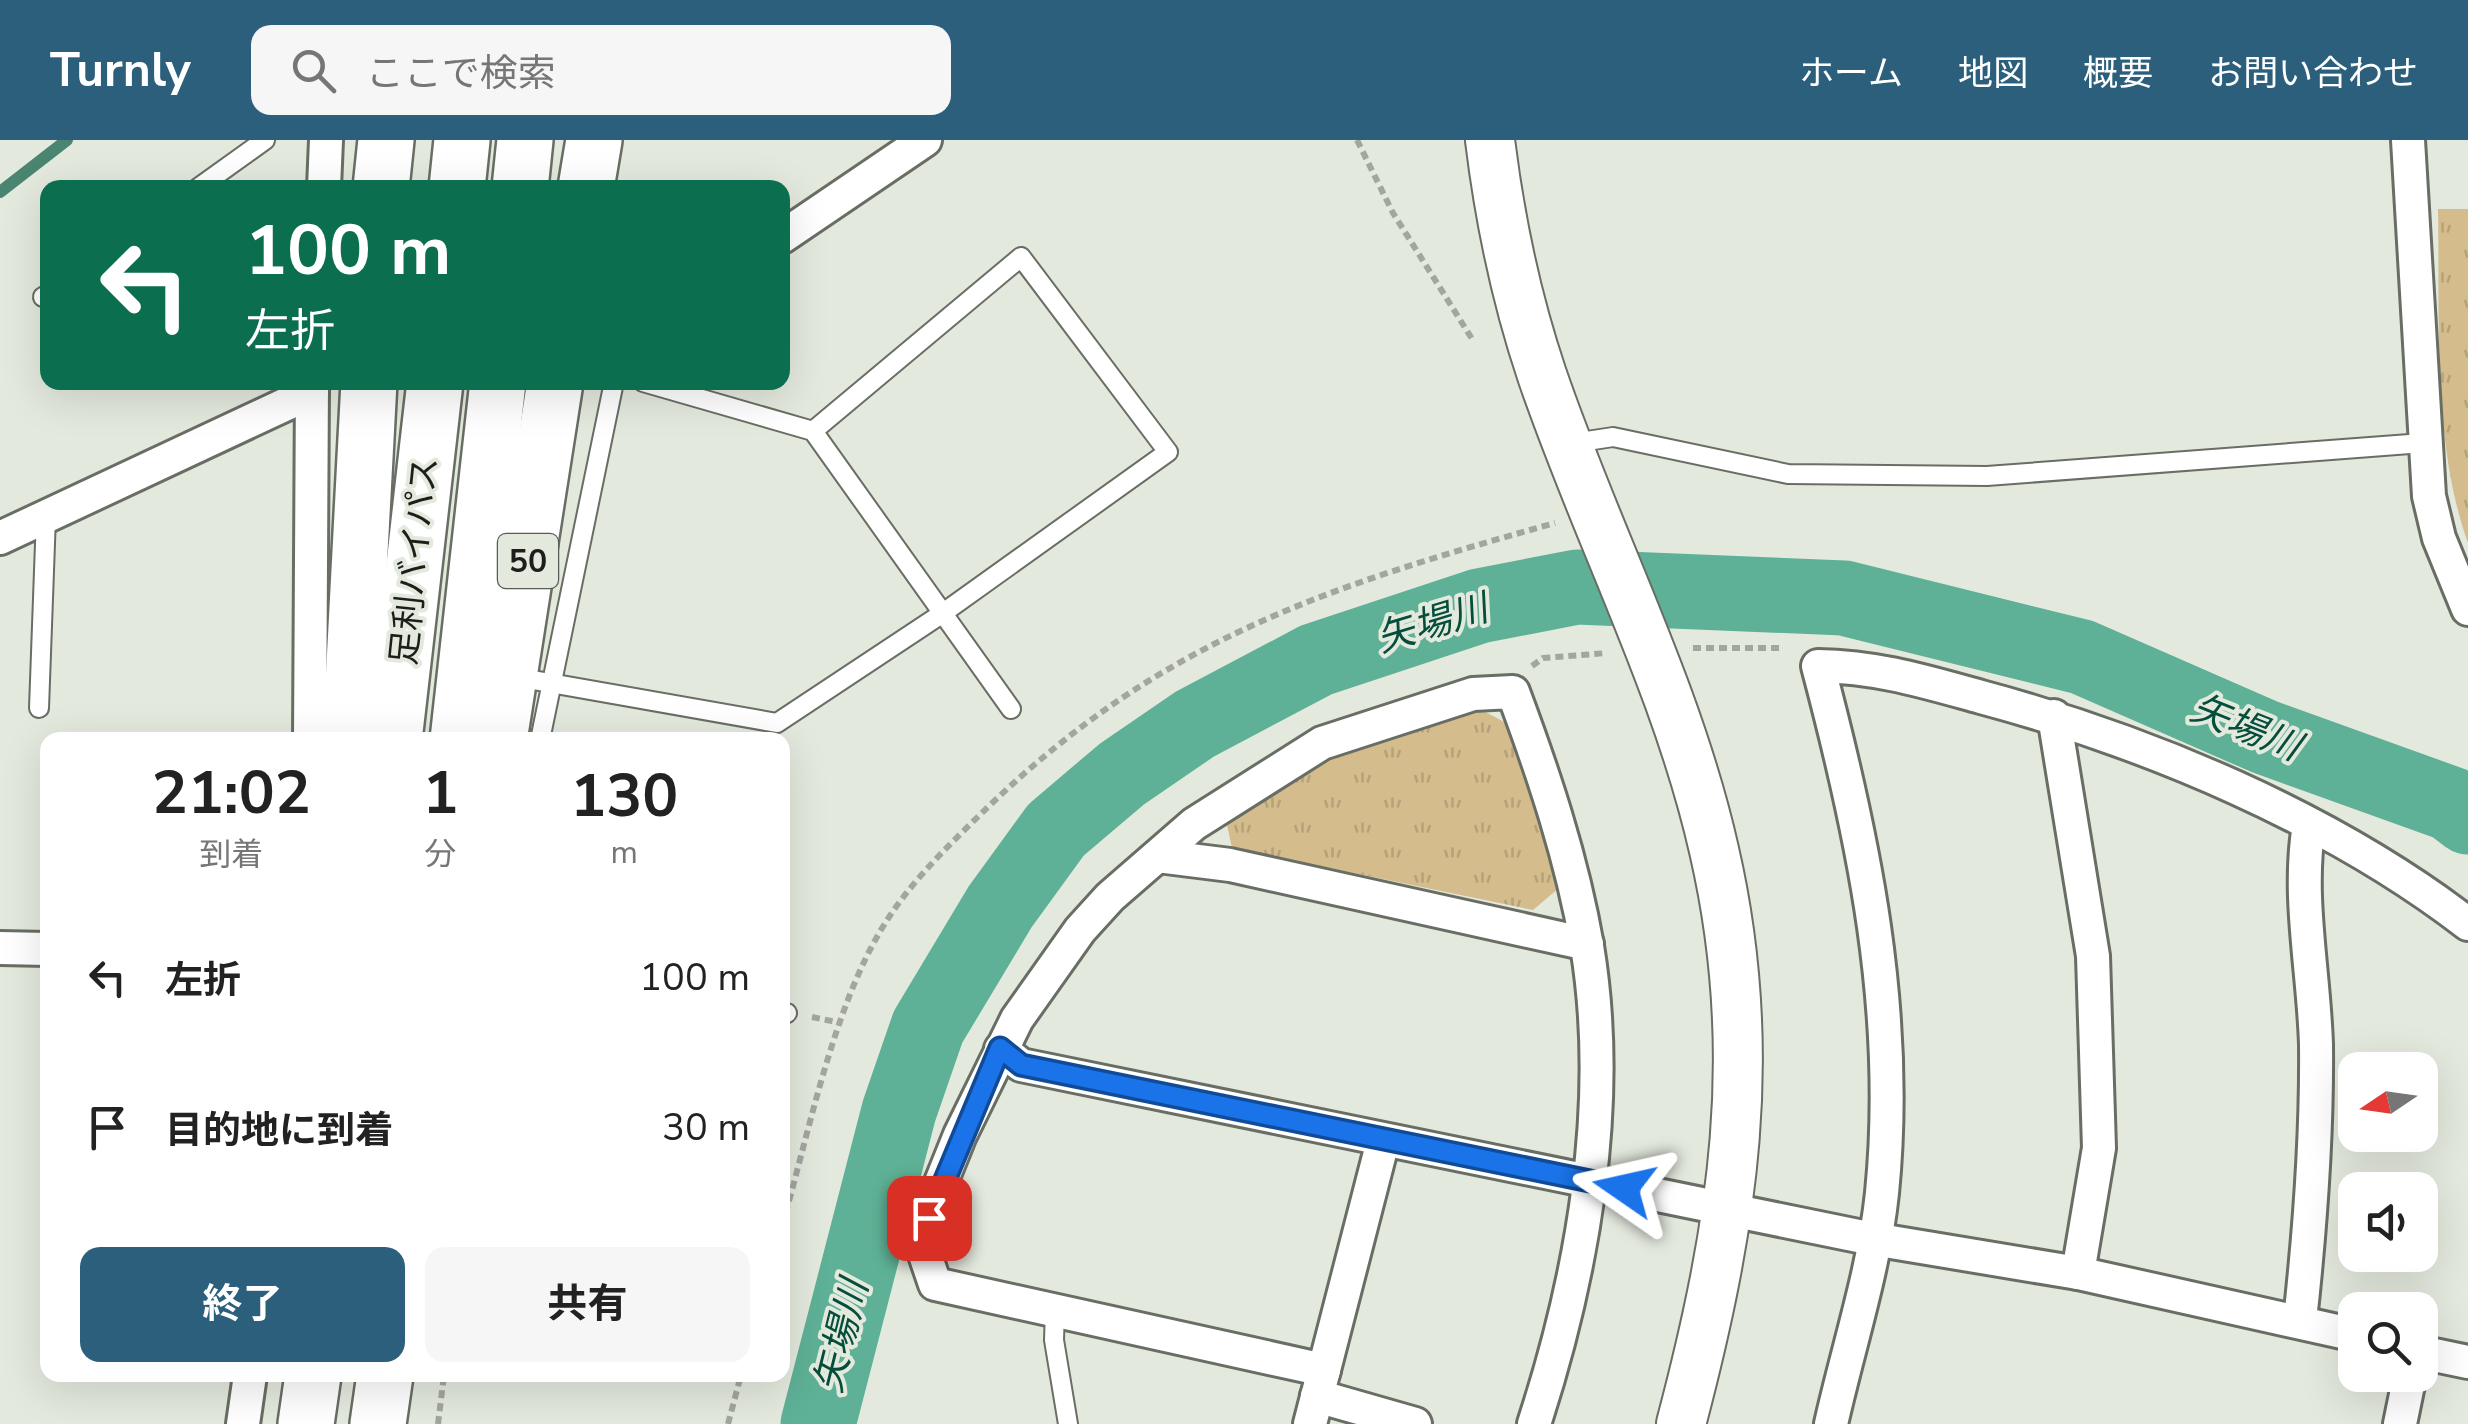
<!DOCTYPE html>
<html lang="ja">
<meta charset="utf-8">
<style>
body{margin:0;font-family:"Nunito Sans","Noto Sans JP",sans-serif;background:#f6f6f6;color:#222;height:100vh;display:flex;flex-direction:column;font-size:38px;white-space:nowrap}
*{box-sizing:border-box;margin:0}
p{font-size:32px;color:#767676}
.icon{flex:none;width:55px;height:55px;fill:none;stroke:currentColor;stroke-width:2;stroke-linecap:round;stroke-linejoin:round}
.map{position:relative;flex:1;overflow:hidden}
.drawer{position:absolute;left:40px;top:592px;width:750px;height:650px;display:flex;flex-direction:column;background:#fff;border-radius:20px;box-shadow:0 10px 40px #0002}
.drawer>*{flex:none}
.guide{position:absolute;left:40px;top:40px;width:750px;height:210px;border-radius:20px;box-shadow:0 10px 40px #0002;background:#0b6e4f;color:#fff;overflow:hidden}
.needle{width:65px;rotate:257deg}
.buttons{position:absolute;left:2338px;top:912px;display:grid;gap:20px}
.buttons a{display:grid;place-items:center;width:100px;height:100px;border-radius:20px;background:#fff;box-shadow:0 10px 40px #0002;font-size:50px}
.pin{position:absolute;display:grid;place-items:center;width:85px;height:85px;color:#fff;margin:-42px;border-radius:20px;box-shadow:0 5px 15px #0006}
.me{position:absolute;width:110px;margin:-55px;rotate:281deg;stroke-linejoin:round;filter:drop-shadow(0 0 8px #0008)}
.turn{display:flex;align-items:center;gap:35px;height:210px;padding:0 40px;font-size:45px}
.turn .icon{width:130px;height:130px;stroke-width:2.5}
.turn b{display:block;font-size:70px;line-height:85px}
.eta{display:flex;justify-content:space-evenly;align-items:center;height:170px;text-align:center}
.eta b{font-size:60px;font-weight:700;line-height:70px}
.primary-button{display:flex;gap:20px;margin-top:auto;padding:20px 40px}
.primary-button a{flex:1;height:115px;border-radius:20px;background:#2b5f7b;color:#fff;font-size:40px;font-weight:700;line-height:115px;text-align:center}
.primary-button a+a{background:#f6f6f6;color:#222}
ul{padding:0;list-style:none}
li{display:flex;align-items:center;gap:30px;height:150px;padding:0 40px}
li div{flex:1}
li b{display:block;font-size:38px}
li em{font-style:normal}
header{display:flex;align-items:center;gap:60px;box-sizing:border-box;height:140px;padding:0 50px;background:#2b5f7b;color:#fff}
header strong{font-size:48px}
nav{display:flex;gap:55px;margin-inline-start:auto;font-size:35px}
.search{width:700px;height:90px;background:#f6f6f6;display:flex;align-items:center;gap:25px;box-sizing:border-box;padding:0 35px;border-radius:20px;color:#767676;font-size:38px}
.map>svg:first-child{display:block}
</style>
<header>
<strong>Turnly</strong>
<div class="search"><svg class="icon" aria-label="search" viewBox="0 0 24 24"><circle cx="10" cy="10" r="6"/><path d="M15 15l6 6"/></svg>ここで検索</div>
<nav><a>ホーム</a><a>地図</a><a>概要</a><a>お問い合わせ</a></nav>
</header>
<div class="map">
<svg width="2468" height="1284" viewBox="0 0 2468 1284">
<defs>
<pattern id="grass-tufts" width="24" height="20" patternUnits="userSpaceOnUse" patternTransform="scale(2.5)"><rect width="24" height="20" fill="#d4bc8d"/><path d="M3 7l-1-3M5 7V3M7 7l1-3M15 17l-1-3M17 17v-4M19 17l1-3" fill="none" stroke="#b6a179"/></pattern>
</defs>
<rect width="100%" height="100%" fill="#e4e9de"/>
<g fill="url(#grass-tufts)">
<path d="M2438 69H2468V403C2432 304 2440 174 2438 69Z"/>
<polygon points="1478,568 1508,584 1543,681 1559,748 1533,770 1232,708 1225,676 1331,613"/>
</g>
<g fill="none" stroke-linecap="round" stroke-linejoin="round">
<polyline stroke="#4a8571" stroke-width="12" points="0,52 67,0"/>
<polyline stroke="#5eb196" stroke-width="75" points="818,1284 899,971 928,887 1000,767 1056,690 1122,634 1195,584 1316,520 1479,466 1577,447 1844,458 2082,517 2265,597 2451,664 2468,677"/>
<g stroke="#696e64" stroke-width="22">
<g id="lane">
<polyline points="198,48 265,0"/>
<polyline points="43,157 48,154"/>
<polyline points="643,242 813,291 1011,569"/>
<polyline points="1567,304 1613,297 1788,334 1987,336 2423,303"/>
<polyline points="516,537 777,583 943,473 1168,312 1021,117 813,291"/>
<polyline points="39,568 46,376"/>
<polyline points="540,600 614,242"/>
<polyline points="782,872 787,873"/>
<polyline points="1055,1170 1054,1200 1068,1284"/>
</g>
</g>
<g stroke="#696e64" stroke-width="38">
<g id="street">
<polyline points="2408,0 2429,356 2439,398 2468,469"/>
<polyline points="324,48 326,0"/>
<polyline points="782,97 925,0"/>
<polyline points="0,398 312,252"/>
<polyline points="2054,576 2093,816 2099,1008 2078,1133"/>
<polyline points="310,600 312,242"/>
<polyline points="1158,716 1230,725 1587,804"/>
<polyline points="0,808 48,809"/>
<polyline points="1001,909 1021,925 1873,1099 2078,1133 2355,1195"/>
<path d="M2300 1180C2310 1089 2317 997 2316 905 2314 832 2297 757 2309 685"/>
<polyline points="2420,1212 2468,1222"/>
<path d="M1324 1230 935 1144 919 1097 960 995 1017 879 1080 790 1110 757 1194 684 1322 603 1473 554 1513 552C1544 635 1572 719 1587 806 1613 963 1583 1134 1534 1284"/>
<polyline points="1317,1256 1415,1284"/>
<polyline points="243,1284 250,1235"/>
<polyline points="1310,1284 1383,1001"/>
<path d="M1831 1284C1848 1208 1874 1130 1882 1053 1900 872 1864 699 1818 526 1878 527 1923 541 1981 557 2149 602 2330 678 2468 784"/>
<polyline points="2400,1284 2410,1235"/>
</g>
</g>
<g stroke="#696e64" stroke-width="52">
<path id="secondary" d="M1490 0C1500 81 1516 158 1542 235 1596 394 1677 546 1714 710 1761 913 1733 1087 1681 1284"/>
</g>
<g stroke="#696e64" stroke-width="60">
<g id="highway">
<polyline points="381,48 386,0"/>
<polyline points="457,48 462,0"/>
<polyline points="520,48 525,0"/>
<polyline points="586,48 594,0"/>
<polyline points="350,600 369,242"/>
<polyline points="394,600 435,242"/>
<polyline points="458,600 498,242"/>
<polyline points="499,600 555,242"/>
<polyline points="306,1284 313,1235"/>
<polyline points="378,1284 385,1235"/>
</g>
</g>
<g stroke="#a2a69e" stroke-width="6" stroke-dasharray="8 5" stroke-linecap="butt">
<polyline points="1357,0 1393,73 1474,202"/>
<polyline points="1693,508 1780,508"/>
<polyline points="1532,526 1543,518 1607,513"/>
<polyline points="812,877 841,883"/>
<path d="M782 1086C809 993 833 867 884 785 911 741 951 703 988 667 1162 499 1329 446 1555 383"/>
<polyline points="438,1284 444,1235"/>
<polyline points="728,1284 741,1235"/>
</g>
<use href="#lane" stroke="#fff" stroke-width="18"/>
<use href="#street" stroke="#fff" stroke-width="32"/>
<use href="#secondary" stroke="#fff" stroke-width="48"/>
<use href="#highway" stroke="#fff" stroke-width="55"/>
</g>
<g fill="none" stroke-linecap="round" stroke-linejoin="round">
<g stroke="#114b97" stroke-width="25">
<polyline id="route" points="929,1078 1000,908 1021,925 1624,1048"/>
</g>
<use href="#route" stroke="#1a73e8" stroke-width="18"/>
</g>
<g text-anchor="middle" stroke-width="8" stroke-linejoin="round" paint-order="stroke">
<rect fill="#e4e9de" stroke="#595b56" stroke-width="2.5" x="498" y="394" width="60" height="54" rx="8"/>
<g font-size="32" font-weight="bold" fill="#1d1e1b">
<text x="528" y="432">50</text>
</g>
<g font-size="35" fill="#1d1e1b" stroke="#e4e9de">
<text transform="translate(414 421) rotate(-84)" y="12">足利バイパス</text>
</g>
<g font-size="38" font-style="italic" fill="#054e3c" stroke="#e4e9de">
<text transform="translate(1432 483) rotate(-17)" y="13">矢場川</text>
<text transform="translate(2246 587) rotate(22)" y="13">矢場川</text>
<text transform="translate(841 1196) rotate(-76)" y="13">矢場川</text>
</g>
</g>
</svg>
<div class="buttons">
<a><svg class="needle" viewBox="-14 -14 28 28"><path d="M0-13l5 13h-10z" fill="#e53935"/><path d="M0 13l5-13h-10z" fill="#767676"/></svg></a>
<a><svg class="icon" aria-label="sound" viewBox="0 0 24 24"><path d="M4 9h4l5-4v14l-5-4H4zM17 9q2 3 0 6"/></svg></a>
<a><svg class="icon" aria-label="search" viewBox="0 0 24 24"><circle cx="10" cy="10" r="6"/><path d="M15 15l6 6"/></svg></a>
</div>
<div class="pin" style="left:929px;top:1078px;background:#d93025"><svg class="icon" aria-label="arrive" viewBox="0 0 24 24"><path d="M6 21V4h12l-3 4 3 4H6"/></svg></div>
<svg class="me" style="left:1624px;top:1048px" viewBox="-20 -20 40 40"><path d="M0-17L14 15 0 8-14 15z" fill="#1a73e8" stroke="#fff" stroke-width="4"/></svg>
<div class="guide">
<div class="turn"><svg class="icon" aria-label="left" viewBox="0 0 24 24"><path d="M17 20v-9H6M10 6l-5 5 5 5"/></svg><div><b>100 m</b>左折</div></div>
</div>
<section class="drawer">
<div class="eta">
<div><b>21:02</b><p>到着</p></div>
<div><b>1</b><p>分</p></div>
<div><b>130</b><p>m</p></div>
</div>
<ul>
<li><svg class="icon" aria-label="left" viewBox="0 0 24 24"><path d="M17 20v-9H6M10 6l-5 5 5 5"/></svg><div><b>左折</b></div><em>100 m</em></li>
<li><svg class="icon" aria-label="arrive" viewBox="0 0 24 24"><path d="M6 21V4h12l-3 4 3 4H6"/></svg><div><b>目的地に到着</b></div><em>30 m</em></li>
</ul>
<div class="primary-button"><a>終了</a><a>共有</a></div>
</section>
</div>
